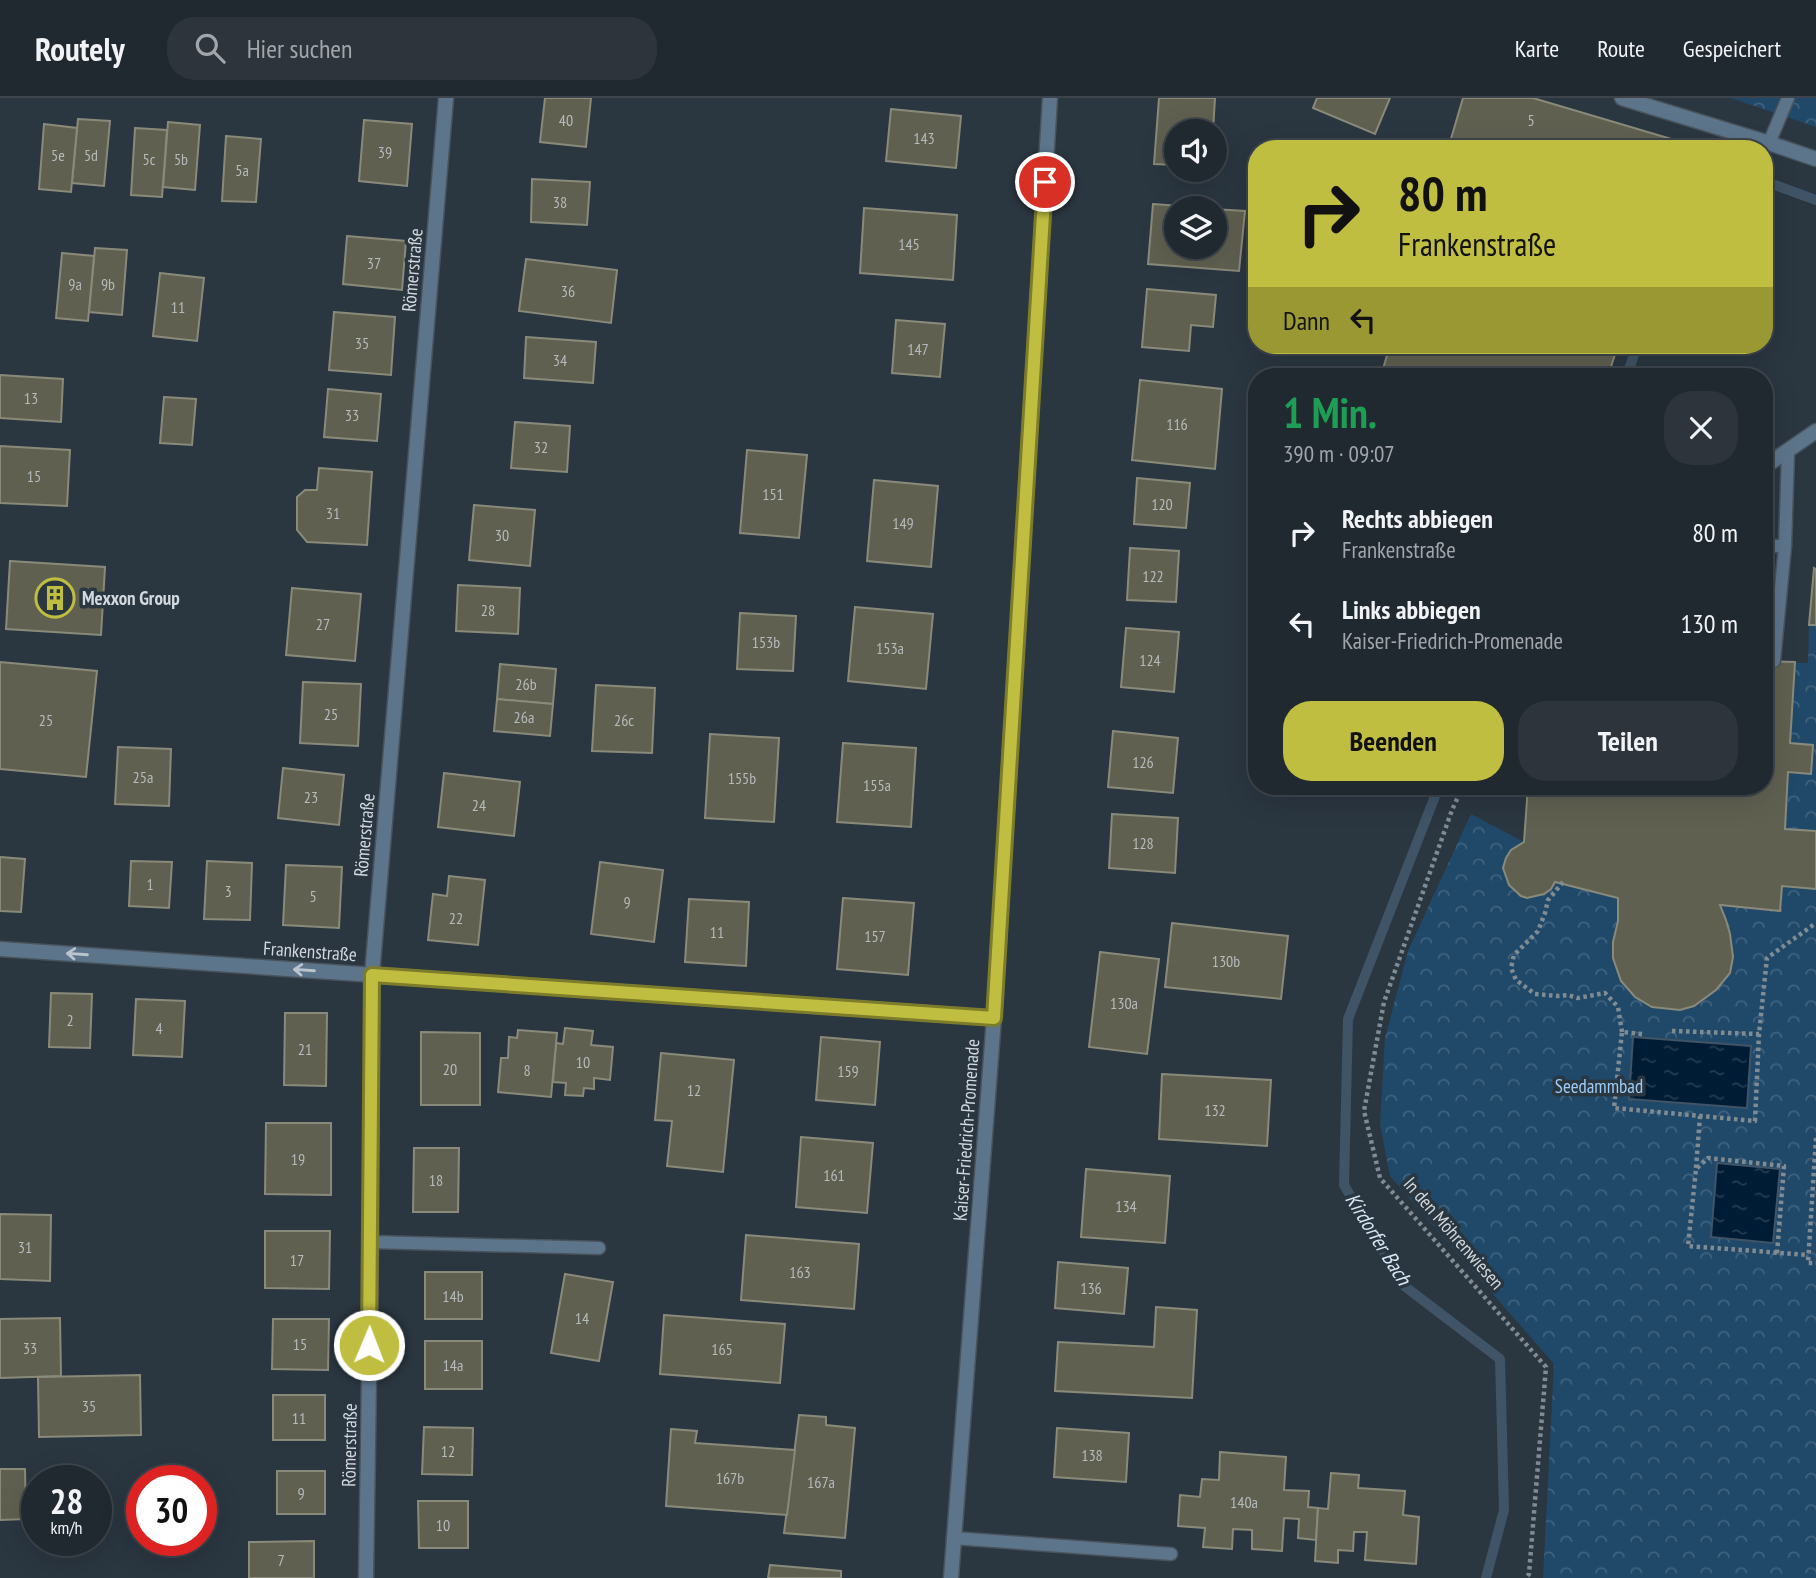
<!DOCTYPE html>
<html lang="de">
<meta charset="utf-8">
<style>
body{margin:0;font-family:"PT Sans Narrow",sans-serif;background:#2d343c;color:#f1f3f6;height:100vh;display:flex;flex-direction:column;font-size:26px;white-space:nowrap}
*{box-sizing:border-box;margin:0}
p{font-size:23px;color:#a2a6ab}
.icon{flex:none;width:38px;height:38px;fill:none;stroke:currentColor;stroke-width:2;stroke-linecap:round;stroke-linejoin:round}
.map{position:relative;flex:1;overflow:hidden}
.side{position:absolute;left:1248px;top:270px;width:525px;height:427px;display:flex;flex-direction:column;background:#202830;border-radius:28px;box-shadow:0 7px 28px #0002,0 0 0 2px #3d444c}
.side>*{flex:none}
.top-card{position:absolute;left:1248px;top:42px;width:525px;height:214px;border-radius:28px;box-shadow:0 7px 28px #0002,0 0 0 2px #3d444c;background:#c0be40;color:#111;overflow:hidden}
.tools{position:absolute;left:1164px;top:21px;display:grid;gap:14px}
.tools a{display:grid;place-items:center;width:63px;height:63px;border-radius:50%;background:#202830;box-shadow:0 7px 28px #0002,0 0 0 2px #3d444c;font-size:35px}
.speed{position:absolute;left:21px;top:1367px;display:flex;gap:14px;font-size:35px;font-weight:700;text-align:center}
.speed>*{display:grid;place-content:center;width:91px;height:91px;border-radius:50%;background:#202830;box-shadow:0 7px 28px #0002,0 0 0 2px #3d444c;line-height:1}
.speed small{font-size:18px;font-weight:400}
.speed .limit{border:10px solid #d22;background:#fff;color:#111}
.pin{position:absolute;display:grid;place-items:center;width:60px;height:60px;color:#fff;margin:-30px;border:4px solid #fff;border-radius:50%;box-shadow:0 2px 7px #0007}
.me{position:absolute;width:77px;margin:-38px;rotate:1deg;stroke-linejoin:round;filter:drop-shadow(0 0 5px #0008)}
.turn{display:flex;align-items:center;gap:24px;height:147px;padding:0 35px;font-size:32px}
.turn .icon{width:91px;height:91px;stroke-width:2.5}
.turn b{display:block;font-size:49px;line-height:60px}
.then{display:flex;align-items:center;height:66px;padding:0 35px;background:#0003;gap:14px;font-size:26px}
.round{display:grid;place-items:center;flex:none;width:74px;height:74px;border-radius:28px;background:#2d343c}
.headline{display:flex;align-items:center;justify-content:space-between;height:119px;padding:0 35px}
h1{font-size:42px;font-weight:700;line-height:52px;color:#1e9e55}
.button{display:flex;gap:14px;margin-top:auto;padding:14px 35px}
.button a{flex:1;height:80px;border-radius:28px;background:#c0be40;color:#111;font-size:28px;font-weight:700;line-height:80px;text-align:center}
.button a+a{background:#2d343c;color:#f1f3f6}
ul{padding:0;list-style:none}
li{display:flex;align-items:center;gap:21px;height:91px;padding:0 35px}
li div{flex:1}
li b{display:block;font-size:26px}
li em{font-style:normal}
header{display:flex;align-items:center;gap:42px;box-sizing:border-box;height:98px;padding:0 35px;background:#202830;border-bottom:2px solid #3d444c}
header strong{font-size:33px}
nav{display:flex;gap:38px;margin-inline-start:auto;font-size:24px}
.search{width:490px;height:63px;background:#2d343c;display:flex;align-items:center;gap:18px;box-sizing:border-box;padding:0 24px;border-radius:28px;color:#a2a6ab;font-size:26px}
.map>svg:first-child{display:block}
</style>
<header>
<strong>Routely</strong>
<div class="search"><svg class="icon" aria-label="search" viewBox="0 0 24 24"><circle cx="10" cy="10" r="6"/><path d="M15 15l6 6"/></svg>Hier suchen</div>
<nav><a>Karte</a><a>Route</a><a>Gespeichert</a></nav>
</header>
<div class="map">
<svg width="1816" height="1480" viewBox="0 0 1816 1480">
<defs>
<pattern id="forest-crowns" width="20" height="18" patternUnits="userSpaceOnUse" patternTransform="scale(1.75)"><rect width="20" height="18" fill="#204969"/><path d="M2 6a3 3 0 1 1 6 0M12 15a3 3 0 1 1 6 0" fill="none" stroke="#3f627e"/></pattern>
<pattern id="water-ripples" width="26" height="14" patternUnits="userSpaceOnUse" patternTransform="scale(1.75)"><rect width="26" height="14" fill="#001c34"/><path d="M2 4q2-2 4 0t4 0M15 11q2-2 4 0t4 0" fill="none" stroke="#243c51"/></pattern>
</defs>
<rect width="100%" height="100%" fill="#2a3640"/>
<g fill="url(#forest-crowns)">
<polygon points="1731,0 1816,0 1816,29"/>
<polygon points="1814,471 1816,471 1816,1480 1543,1480 1554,1266 1390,1078 1380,1026 1385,940 1408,853 1471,716 1524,744 1528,688 1764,688 1764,563 1808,565 1809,527"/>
</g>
<g fill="url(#water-ripples)" stroke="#3f5467" stroke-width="2">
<polygon points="1633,939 1751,948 1747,1010 1629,1001"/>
<polygon points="1717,1065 1780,1071 1773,1145 1711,1139"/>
</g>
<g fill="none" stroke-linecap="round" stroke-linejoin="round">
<g stroke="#3f5467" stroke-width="10">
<polyline points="1764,83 1816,102"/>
<polyline points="1627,278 1637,247"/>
<polyline points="1439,688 1348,921 1344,1087 1403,1187 1500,1261 1504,1412 1486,1480"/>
</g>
</g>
<g fill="#606051" stroke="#8a8a7a" stroke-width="2">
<polygon points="545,0 591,0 586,49 540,44"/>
<polygon points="1159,0 1215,0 1213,33 1176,33 1176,67 1154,66"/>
<polygon points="1317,0 1390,0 1375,36 1313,10"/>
<polygon points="1463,0 1533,0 1678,43 1676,51 1448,51"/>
<polygon points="891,11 961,18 956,70 886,63"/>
<polygon points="78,21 110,23 104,88 72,85"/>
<polygon points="364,22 412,26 407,88 359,83"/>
<polygon points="168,24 200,27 195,92 163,89"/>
<polygon points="44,26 77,30 71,94 39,91"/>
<polygon points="135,30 167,32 162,99 131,97"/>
<polygon points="226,38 261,41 256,104 222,103"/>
<polygon points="532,81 590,84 587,127 531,124"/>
<polygon points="1153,106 1209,110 1176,110 1176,149 1214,149 1214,111 1245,113 1239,173 1148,166"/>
<polygon points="864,110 957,117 953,182 860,175"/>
<polygon points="347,138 406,143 402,192 343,186"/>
<polygon points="95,150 127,152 122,217 89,214"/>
<polygon points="62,155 94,158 88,223 56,220"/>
<polygon points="526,161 617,172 611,225 519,213"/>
<polygon points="160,175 204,180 197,243 153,238"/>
<polygon points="1147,191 1216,197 1213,229 1191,227 1189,253 1142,249"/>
<polygon points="334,214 395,219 391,277 329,272"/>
<polygon points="896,222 945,226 940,279 892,275"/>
<polygon points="526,239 596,244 593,285 524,280"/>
<polygon points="1390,247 1618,247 1608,278 1381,278"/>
<polygon points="0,277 63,281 61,324 0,320"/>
<polygon points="1140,282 1222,291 1215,371 1132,362"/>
<polygon points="328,291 381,296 377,343 324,339"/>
<polygon points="164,299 196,301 192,347 160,345"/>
<polygon points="515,324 570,328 567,374 511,370"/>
<polygon points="0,348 70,352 67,408 0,405"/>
<polygon points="747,352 807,357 799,440 740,435"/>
<polygon points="319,370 372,374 367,447 307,444 297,432 297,399 305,392 317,392"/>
<polygon points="1137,380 1190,385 1186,430 1134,426"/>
<polygon points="874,382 938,388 931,469 867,463"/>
<polygon points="474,407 535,412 530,468 469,462"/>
<polygon points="1130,450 1179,453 1176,504 1127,502"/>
<polygon points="10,463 105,469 101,537 6,531"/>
<polygon points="1814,470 1816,471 1816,527 1809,527"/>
<polygon points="458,487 520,490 518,536 456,533"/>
<polygon points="292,490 361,496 355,563 286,557"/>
<polygon points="855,509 933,516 926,591 848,583"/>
<polygon points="740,515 796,518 793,573 737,571"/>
<polygon points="1126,530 1179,534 1174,594 1121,589"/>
<polygon points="1764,563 1795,564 1790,645 1813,647 1811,676 1788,674 1785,731 1816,733 1816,791 1782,788 1780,813 1720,807 1726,822 1730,836 1733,859 1730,875 1716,892 1694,908 1680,912 1652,909 1635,899 1621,883 1613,860 1613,844 1618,823 1618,800 1555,784 1551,791 1544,796 1527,800 1521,798 1509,787 1503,770 1506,760 1511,752 1524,744 1528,688 1764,688"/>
<polygon points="0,564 97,573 86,679 0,671"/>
<polygon points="500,566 556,571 553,606 497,601"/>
<polygon points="303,584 361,586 358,648 300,645"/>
<polygon points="596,587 655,590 652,655 592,653"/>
<polygon points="497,601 553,606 550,638 494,633"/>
<polygon points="1113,633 1178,640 1173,695 1108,689"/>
<polygon points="710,636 779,640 774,724 705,720"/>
<polygon points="843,645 916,650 911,729 837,724"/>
<polygon points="118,649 171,651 169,708 115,706"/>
<polygon points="283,670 344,677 339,727 278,720"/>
<polygon points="444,675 520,684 514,738 438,729"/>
<polygon points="1112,716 1178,720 1175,775 1109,770"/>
<polygon points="0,759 25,761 21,814 0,813"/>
<polygon points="131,763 172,764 169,810 129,808"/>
<polygon points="207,763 252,765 250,822 204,821"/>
<polygon points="600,764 663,772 654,844 591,836"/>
<polygon points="286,767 342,769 339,830 283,827"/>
<polygon points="449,778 485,782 478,847 428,842 433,796 447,798"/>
<polygon points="843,800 914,805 908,877 837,871"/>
<polygon points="689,801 749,804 746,868 685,864"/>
<polygon points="1172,825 1288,838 1281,901 1165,889"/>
<polygon points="1100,854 1159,861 1147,956 1089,949"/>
<polygon points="51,895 92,896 90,950 49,949"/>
<polygon points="136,901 185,903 182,959 133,957"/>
<polygon points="285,915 327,915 326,988 284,987"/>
<polygon points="565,930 593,933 591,947 613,949 610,982 594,980 594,991 584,990 583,998 565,997 566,985 553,984 556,945 563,946"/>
<polygon points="518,932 557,935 551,999 498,994 501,960 508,960 509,939 517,940"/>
<polygon points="421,934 480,935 480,1007 421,1007"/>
<polygon points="821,939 880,944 875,1007 816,1002"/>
<polygon points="661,955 734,962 723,1074 667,1068 672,1023 655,1022"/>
<polygon points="1162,976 1271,982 1267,1048 1159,1041"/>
<polygon points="266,1025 331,1025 331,1097 265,1096"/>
<polygon points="801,1039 873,1045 867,1115 796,1109"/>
<polygon points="414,1050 459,1050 458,1114 413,1114"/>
<polygon points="1086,1071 1170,1078 1165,1145 1081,1139"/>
<polygon points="0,1116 51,1117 50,1183 0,1181"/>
<polygon points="265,1133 330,1133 329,1191 265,1190"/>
<polygon points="746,1137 859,1146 854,1211 741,1202"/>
<polygon points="1058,1164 1128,1170 1124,1216 1055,1210"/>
<rect x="425" y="1174" width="57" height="47"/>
<polygon points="565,1176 613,1184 599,1263 551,1255"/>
<polygon points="1156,1209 1197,1212 1192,1300 1055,1293 1058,1244 1154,1249"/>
<polygon points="664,1217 785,1226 780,1285 660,1276"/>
<polygon points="60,1220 61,1278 0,1280 0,1221"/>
<polygon points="273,1221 329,1221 328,1272 272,1271"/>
<rect x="425" y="1243" width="57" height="48"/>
<polygon points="140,1277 141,1337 39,1339 38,1279"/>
<rect x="273" y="1297" width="52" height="45"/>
<polygon points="799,1317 826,1319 826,1327 855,1330 845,1440 784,1435"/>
<polygon points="424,1329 473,1330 472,1377 422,1376"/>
<polygon points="1057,1330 1129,1335 1126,1384 1054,1379"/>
<polygon points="671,1331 697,1333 695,1345 795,1352 787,1417 666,1408"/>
<polygon points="1220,1354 1286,1359 1284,1392 1309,1393 1308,1409 1318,1410 1316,1442 1298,1440 1299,1421 1284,1420 1282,1453 1252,1451 1252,1432 1233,1431 1232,1451 1203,1449 1205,1430 1178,1428 1180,1397 1200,1399 1202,1381 1219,1382"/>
<polygon points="0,1371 25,1371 26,1421 0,1422"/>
<rect x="277" y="1373" width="48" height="43"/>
<polygon points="1331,1375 1359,1377 1358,1390 1405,1393 1403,1417 1419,1419 1416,1466 1365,1462 1367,1434 1354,1434 1353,1453 1338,1452 1338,1465 1315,1463 1318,1410 1328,1411"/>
<polygon points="418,1403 468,1403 468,1450 419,1450"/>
<polygon points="314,1443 314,1480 249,1480 249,1444"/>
<polygon points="770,1467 841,1473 841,1480 768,1480"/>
</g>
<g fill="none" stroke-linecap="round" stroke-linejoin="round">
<g stroke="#48535c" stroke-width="15">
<g id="lane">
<polyline points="1769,45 1788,0"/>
<polyline points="1764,448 1785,448"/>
<polyline points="1774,563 1785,448 1788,354"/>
<polyline points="371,1144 599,1150"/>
<polyline points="953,1440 1171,1456"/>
</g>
</g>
<g stroke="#48535c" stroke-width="17">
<g id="street">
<polyline points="1622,0 1769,45 1816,61"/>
<polyline points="1764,369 1816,333"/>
<polyline points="0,851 994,920"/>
<polyline points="366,1480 371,1144 372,877 446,0"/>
<polyline points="951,1480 994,920 1050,0"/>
</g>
</g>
<g stroke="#818b92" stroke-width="4.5" stroke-dasharray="3.5 3.5" stroke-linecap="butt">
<polyline points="1463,688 1452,712 1384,904 1364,1013 1380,1080 1546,1269 1529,1476 1526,1480"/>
<polyline points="1563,784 1548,802 1545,815 1538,833 1514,857 1511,870 1516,882 1535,896 1558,898 1568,897 1578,900 1605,895 1618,909 1622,934"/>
<polyline points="1672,933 1759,936"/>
<polyline points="1642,936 1622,934 1614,1010 1755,1023 1759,936 1767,860 1816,825"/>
<polyline points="1816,1040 1808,1165 1816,1165"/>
<polyline points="1696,1070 1700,1018"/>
<polyline points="1777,1155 1784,1068 1708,1060 1696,1071 1688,1148 1808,1157"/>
</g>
<use href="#lane" stroke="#5d758b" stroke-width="12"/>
<use href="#street" stroke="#5d758b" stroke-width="14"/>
</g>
<defs><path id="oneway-shaft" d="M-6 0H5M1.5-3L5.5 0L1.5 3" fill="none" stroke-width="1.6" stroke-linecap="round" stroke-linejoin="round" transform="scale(1.75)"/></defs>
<g stroke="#bac4cd">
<use href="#oneway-shaft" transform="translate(77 856) rotate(-176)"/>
<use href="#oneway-shaft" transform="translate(304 872) rotate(-176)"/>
</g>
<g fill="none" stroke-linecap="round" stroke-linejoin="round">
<g stroke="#7d7c2a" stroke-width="18">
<polyline id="route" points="369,1247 372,877 994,920 1045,84"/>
</g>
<use href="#route" stroke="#c0be40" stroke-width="12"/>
</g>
<defs>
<g id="building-ring" transform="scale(2.0125)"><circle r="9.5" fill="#2a3640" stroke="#c0be40" stroke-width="1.5"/><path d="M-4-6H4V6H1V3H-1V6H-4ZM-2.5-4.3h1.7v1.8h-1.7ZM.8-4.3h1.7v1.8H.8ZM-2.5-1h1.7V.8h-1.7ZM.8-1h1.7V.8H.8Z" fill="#c0be40"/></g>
</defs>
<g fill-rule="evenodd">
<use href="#building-ring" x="55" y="500"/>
</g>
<g text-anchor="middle" stroke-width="7" stroke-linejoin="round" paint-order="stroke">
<g font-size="16" fill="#b5babb">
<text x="566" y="28">40</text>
<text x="1531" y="28">5</text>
<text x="924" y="46">143</text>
<text x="385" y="60">39</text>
<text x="58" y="63">5e</text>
<text x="91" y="63">5d</text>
<text x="149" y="67">5c</text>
<text x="181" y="67">5b</text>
<text x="242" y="78">5a</text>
<text x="560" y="110">38</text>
<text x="909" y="152">145</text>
<text x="374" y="171">37</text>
<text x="75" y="192">9a</text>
<text x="108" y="192">9b</text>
<text x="568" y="199">36</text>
<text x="178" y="215">11</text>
<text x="362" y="251">35</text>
<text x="918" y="257">147</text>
<text x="560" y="268">34</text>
<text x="31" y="306">13</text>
<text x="352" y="323">33</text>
<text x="1177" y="332">116</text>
<text x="541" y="355">32</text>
<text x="34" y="384">15</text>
<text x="773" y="402">151</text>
<text x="1162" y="412">120</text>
<text x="333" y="421">31</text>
<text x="903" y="431">149</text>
<text x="502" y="443">30</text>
<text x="1153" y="484">122</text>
<text x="488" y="518">28</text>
<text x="323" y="532">27</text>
<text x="766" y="550">153b</text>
<text x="890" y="556">153a</text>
<text x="1150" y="568">124</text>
<text x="526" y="592">26b</text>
<text x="331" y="622">25</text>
<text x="524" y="625">26a</text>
<text x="46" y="628">25</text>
<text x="624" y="628">26c</text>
<text x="1143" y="670">126</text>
<text x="143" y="685">25a</text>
<text x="742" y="686">155b</text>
<text x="877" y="693">155a</text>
<text x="311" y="705">23</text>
<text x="479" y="713">24</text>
<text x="1143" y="751">128</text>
<text x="150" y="792">1</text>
<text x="228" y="799">3</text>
<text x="313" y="804">5</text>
<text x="627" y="810">9</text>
<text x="456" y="826">22</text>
<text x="717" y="840">11</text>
<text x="875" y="844">157</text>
<text x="1226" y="869">130b</text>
<text x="1124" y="911">130a</text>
<text x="70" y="928">2</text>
<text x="159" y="936">4</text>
<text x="305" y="957">21</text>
<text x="583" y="970">10</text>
<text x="450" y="977">20</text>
<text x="527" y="978">8</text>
<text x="848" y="979">159</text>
<text x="694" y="998">12</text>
<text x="1215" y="1018">132</text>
<text x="298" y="1067">19</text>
<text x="834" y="1083">161</text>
<text x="436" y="1088">18</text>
<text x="1126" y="1114">134</text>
<text x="25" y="1155">31</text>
<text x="297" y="1168">17</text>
<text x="800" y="1180">163</text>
<text x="1091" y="1196">136</text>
<text x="453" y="1204">14b</text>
<text x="582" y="1226">14</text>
<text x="300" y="1252">15</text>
<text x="30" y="1256">33</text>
<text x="722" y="1257">165</text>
<text x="453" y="1273">14a</text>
<text x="89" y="1314">35</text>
<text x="299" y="1326">11</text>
<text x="448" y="1359">12</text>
<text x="1092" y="1363">138</text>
<text x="730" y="1386">167b</text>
<text x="821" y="1390">167a</text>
<text x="301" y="1401">9</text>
<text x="1244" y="1410">140a</text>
<text x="443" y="1433">10</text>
<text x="281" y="1468">7</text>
</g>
<g font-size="19" fill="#d1d8de" stroke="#2a3640">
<text transform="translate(412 172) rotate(-85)" y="7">Römerstraße</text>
<text transform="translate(364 737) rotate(-85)" y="7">Römerstraße</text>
<text transform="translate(310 853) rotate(4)" y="7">Frankenstraße</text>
<text transform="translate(966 1032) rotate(-86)" y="7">Kaiser-Friedrich-Promenade</text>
<text transform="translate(1454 1135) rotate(49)" y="7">In den Möhrenwiesen</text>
<text transform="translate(349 1347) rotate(-89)" y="7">Römerstraße</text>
</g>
<g font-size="19" font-weight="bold" fill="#d1d8de" stroke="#2a3640" text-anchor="start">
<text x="82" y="507">Mexxon Group</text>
</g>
<g font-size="19" fill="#9cccf5" stroke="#2a3640">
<text x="1599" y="995">Seedammbad</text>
</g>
<g font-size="21" font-style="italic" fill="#d7e7f5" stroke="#2a3640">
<text transform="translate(1378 1141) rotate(58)" y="7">Kirdorfer Bach</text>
</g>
</g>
</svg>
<div class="tools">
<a><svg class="icon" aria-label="sound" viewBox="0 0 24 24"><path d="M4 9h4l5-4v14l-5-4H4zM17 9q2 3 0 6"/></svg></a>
<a><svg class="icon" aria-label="layers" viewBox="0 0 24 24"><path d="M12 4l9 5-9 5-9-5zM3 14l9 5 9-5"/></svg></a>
</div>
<div class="speed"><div>28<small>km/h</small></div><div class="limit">30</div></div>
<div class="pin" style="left:1045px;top:84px;background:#d93025"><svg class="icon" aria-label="arrive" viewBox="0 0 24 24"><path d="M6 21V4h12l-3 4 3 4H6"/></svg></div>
<svg class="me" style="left:369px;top:1247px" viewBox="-20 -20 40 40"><circle r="17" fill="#c0be40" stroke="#fff" stroke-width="3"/><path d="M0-11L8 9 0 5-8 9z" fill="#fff"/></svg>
<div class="top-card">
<div class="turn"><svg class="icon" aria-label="right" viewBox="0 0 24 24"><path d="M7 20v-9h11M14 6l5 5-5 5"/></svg><div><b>80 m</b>Frankenstraße</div></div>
<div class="then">Dann<svg class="icon" aria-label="left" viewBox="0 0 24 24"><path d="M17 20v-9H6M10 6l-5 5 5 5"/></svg></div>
</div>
<section class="side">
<div class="headline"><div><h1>1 Min.</h1><p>390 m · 09:07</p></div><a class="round"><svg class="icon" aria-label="close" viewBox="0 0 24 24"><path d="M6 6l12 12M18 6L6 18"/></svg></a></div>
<ul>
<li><svg class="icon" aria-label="right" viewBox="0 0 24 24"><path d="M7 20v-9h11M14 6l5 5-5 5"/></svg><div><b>Rechts abbiegen</b><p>Frankenstraße</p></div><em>80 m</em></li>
<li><svg class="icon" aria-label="left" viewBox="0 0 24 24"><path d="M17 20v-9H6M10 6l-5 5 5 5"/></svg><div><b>Links abbiegen</b><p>Kaiser-Friedrich-Promenade</p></div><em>130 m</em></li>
</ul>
<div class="button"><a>Beenden</a><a>Teilen</a></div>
</section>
</div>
